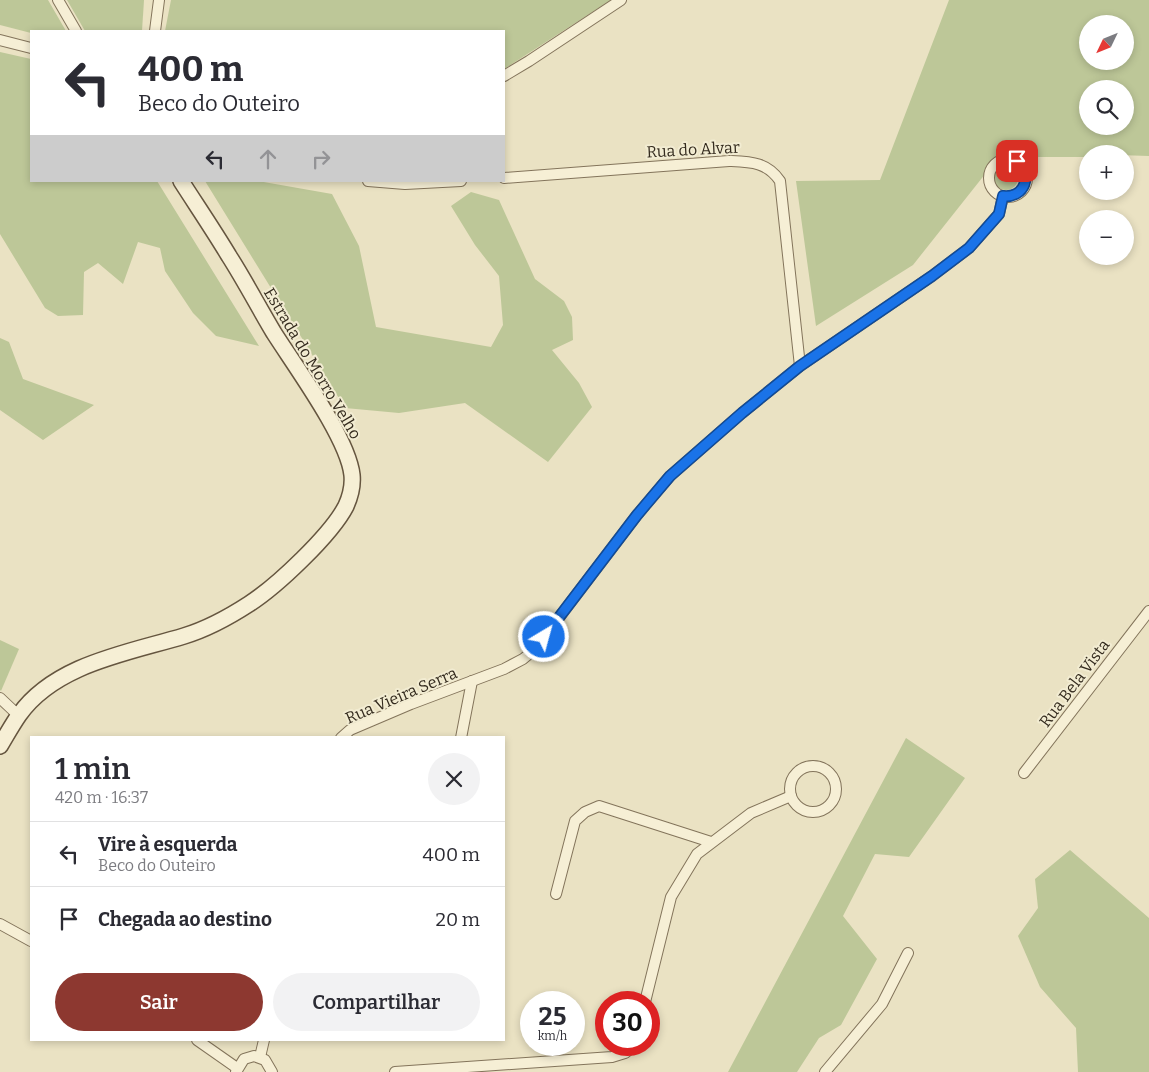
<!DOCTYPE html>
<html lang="pt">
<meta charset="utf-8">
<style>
body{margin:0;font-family:Bitter,serif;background:#f2f2f3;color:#2b2b33;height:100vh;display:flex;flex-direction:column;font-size:19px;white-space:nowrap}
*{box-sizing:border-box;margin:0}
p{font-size:16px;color:#7c7c81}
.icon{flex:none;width:28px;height:28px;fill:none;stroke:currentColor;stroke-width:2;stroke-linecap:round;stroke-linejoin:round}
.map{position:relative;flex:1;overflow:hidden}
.panel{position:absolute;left:30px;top:736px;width:475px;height:305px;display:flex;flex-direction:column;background:#fff;border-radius:0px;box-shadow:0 2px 8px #0003}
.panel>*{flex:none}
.hud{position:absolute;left:30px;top:30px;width:475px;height:152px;border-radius:0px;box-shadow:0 2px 8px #0003;background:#fff;color:#2b2b33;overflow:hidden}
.needle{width:32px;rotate:227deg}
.fabs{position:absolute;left:1079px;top:15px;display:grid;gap:10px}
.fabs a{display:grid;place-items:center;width:55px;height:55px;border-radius:50%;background:#fff;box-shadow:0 2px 8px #0003;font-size:25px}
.speed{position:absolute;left:520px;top:991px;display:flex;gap:10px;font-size:25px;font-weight:700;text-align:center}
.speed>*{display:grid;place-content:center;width:65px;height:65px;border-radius:50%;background:#fff;box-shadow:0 2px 8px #0003;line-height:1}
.speed small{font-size:12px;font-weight:400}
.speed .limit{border:8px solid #d22;background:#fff;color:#111}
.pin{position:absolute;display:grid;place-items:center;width:42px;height:42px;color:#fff;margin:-21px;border-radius:10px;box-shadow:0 2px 8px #0006}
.me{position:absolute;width:55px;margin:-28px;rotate:37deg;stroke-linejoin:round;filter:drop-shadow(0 0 4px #0008)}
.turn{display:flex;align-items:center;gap:18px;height:105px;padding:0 25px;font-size:22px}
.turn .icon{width:65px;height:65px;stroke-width:2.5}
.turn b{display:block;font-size:35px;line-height:42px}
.lanes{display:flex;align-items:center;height:48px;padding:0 25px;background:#0003;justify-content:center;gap:25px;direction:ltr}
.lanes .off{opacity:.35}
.round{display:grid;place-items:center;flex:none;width:52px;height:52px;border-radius:26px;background:#f2f2f3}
.headline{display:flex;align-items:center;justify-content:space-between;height:85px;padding:0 25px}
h1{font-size:30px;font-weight:600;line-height:38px}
.button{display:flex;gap:10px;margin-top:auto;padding:10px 25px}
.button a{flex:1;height:58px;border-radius:30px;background:#8d3830;color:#fff;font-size:20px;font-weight:600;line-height:58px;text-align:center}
.button a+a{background:#f2f2f3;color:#2b2b33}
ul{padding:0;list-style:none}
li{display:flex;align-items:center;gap:15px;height:65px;padding:0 25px;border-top:1px solid #e1e1e2}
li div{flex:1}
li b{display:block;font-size:19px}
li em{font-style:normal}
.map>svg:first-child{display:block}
</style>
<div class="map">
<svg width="1149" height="1072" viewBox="0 0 1149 1072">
<rect width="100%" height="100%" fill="#eae2c3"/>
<g fill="#bdc798" fill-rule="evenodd">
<polygon points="0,0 48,0 66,31 31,31 31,33 0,25"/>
<polygon points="67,0 144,0 142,31 85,31"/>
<polygon points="171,0 611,0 504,69 504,31 165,31"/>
<path d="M949 0H1149V156L1088 154 1087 157H1035L1001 154 913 265 816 326 796 181 880 180ZM1088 24H1125V61H1088ZM1088 89H1125V126H1088Z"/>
<polygon points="0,52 31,59 31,181 157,181 259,346 216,336 193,313 165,271 160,248 138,242 123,284 98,263 84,272 83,315 58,316 45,308 0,234"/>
<circle cx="1006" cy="178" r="12"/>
<polygon points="205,181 258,181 332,194 359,246 376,327 491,347 503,325 499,276 475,245 451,206 471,192 499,200 535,279 564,301 572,317 573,340 552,350 579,383 592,407 548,462 465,403 399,413 345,408"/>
<polygon points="0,338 9,342 23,379 94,405 43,440 0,410"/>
<polygon points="0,640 19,649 1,691 0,690"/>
<polygon points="906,738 965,778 909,857 875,854 843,916 877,959 841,1025 819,1038 797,1072 728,1072"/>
<polygon points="1070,850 1149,918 1149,1072 1078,1072 1076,1028 1040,987 1018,936 1038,908 1035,879"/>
</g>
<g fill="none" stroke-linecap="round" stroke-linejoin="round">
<g stroke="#83745b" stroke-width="12">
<g id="street">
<polyline points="58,0 76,31"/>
<polyline points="155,31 159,0"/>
<polyline points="0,40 31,48"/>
<polyline points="504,76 529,61 621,0"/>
<circle cx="1008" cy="178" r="19"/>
<path d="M504 178 729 161C751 162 767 162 780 181L800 366"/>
<polyline points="368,181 405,184 461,181"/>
<polyline points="0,698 18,715"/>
<polyline points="341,738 350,730 411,704 504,669 523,659 535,649 637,515 670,476 742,413 800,366 932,276 969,248 999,214 1003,196"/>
<polyline points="461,738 472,681"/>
<circle cx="813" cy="789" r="23"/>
<polyline points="1024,773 1149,611"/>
<polyline points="556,894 575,821 585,812 599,806 711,842"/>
<polyline points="0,924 31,941"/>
<polyline points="645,1002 671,897 697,854 751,813 791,796"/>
<polyline points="197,1040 237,1068"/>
<polyline points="260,1057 264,1040"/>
<polyline points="236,1072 244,1059 254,1056 265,1060 272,1072"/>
<polyline points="395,1072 612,1057 625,1053 635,1045"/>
<polyline points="825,1072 882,1004 908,953"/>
</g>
</g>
<g stroke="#65553f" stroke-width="18">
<path id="secondary" d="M0 746C6 736 12 725 19 715 55 664 128 653 184 636 207 629 229 617 249 604 277 586 331 535 346 506 350 497 353 485 352 475 348 438 295 366 274 333 259 308 245 281 229 256 214 231 197 206 181 181"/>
</g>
<use href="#street" stroke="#f6efd5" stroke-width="10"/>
<use href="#secondary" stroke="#f6efd5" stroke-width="15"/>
</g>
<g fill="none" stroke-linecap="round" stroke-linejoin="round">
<g stroke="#114b97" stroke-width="12">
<path id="route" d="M544 637 637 515 670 476 742 413 800 366 932 276 969 248 999 214 1003 196C1025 198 1033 175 1017 161"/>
</g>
<use href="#route" stroke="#1a73e8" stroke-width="9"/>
</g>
<g text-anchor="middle" stroke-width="4" stroke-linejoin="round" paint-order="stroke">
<g font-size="16" fill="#342b1e" stroke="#f2ecd2">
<text transform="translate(693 149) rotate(-3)" y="6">Rua do Alvar</text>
<text transform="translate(313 363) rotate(59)" y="6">Estrada do Morro Velho</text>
<text transform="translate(1074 683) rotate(-53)" y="6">Rua Bela Vista</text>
<text transform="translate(401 695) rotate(-23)" y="6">Rua Vieira Serra</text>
</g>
</g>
</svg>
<div class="fabs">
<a><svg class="needle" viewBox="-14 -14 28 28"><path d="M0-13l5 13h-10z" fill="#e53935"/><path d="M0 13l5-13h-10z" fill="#7c7c81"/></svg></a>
<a><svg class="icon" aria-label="search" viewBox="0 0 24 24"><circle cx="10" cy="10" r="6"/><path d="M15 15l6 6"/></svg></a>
<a>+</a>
<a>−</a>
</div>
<div class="speed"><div>25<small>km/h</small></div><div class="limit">30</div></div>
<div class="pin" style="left:1017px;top:161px;background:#d93025"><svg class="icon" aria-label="arrive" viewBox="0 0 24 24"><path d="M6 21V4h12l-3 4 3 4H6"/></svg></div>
<svg class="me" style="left:544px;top:637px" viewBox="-20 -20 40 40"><circle r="17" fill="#1a73e8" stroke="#fff" stroke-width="3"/><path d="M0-11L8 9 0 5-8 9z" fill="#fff"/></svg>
<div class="hud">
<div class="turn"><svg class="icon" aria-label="left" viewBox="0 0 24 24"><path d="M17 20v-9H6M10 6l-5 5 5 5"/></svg><div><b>400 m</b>Beco do Outeiro</div></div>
<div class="lanes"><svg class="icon" aria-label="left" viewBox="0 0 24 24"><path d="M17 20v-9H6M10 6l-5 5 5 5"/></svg><svg class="icon off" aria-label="ahead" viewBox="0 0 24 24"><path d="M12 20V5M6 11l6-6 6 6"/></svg><svg class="icon off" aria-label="right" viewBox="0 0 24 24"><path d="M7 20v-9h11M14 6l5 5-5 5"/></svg></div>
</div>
<section class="panel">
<div class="headline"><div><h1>1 min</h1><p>420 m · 16:37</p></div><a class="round"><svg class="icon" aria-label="close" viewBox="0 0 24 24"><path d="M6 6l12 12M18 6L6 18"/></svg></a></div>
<ul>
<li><svg class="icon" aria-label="left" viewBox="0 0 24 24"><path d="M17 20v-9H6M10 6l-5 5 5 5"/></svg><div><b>Vire à esquerda</b><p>Beco do Outeiro</p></div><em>400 m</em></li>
<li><svg class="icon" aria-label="arrive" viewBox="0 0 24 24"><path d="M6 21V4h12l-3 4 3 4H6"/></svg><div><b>Chegada ao destino</b></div><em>20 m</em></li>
</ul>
<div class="button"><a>Sair</a><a>Compartilhar</a></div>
</section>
</div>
